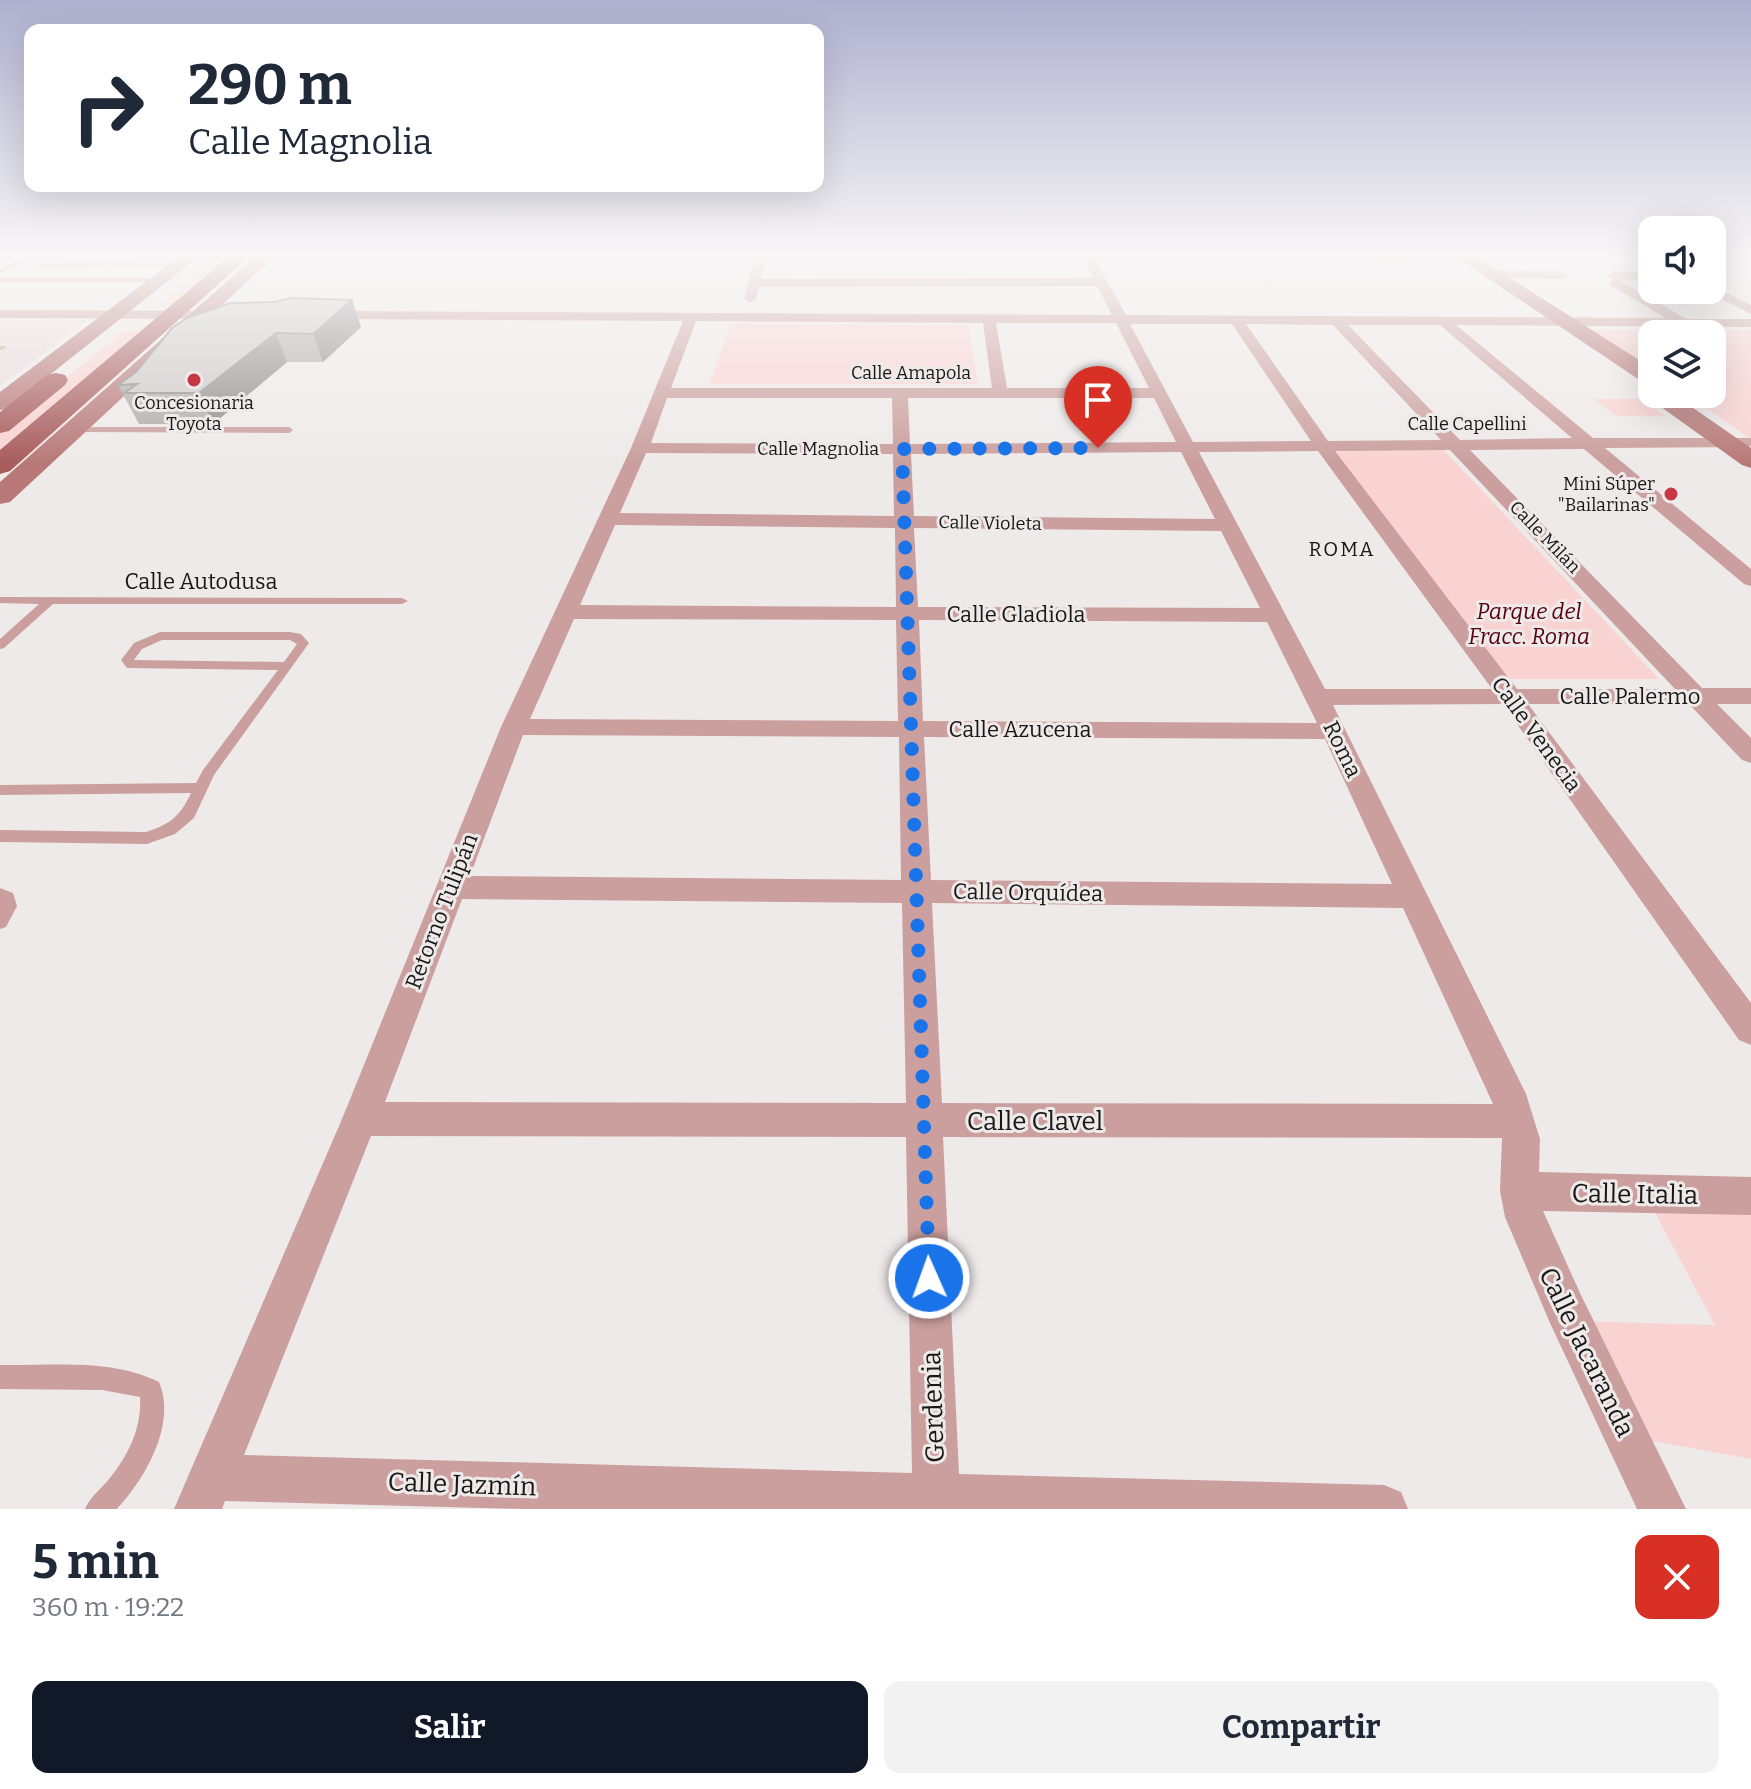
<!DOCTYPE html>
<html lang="es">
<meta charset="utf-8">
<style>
body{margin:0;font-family:Bitter,serif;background:#f2f2f3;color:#1f2937;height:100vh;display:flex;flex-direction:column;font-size:30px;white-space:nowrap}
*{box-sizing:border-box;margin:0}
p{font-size:26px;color:#747a83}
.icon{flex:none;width:44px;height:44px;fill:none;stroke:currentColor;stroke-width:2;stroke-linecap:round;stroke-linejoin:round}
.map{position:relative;height:1509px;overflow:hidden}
.details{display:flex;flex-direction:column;background:#fff;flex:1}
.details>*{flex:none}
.hud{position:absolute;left:24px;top:24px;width:800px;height:168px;border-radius:16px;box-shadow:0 8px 32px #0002;background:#fff;color:#1f2937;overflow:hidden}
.buttons{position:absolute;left:1638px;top:216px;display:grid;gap:16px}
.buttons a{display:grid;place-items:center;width:88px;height:88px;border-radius:16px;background:#fff;box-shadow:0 8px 32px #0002;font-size:40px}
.pin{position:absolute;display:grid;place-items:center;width:68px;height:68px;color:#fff;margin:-82px -34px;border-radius:50% 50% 50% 0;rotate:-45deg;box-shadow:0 0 8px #0007}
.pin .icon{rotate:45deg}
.me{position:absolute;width:88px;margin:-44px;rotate:358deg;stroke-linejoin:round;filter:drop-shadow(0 0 6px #0008)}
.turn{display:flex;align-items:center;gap:28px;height:168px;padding:0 32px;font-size:36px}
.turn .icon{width:104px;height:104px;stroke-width:2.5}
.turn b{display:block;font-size:56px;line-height:68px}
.round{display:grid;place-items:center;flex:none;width:84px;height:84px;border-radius:16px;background:#f2f2f3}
.summary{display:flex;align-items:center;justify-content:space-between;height:136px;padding:0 32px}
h1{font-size:48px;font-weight:700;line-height:60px}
.action{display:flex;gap:16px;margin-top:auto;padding:16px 32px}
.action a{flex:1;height:92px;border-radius:16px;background:#111827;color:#fff;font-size:32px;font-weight:700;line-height:92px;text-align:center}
.action a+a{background:#f2f2f3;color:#1f2937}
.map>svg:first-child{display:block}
</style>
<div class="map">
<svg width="1751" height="1509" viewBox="0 0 1751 1509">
<rect width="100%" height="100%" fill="#efeaea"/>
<polygon fill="#eadcdc" points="0,320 87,320 0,386"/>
<g fill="#f9d3d1">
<polygon points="217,254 236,254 174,305 158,306 196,276"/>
<polygon points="730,324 968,325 978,384 710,384"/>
<path d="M142 330C93 370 49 415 0 456V432L124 331Z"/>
<polygon points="1592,330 1751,330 1751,439 1686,394 1712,394 1712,334 1652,334 1652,371"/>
<polygon points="1594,399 1642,399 1665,416 1616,416"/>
<polygon points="1330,447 1441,447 1659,679 1501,679"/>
<polygon points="1653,1209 1751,1210 1751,1459 1631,1437 1577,1321 1715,1325"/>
</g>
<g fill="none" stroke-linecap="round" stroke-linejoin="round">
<g fill="#ca9f9d" fill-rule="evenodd">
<polygon points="32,254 39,254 0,273 0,269"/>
<polygon points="1332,254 1404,257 1408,256 1407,254 1464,254 1461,256 1414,256 1413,258 1404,261 1342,260"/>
<polygon points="180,262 182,265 43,267 40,265 43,263"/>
<polygon points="0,278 159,278 162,280 159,282 0,282"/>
<polygon points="0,346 5,346 6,348 0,350"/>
<polygon points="73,427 289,427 293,430 289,433 70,432 70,428"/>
<polygon points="0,597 402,598 408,601 402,604 53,604 4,648 0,649 0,639 39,604 0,603"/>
<path d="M160 632H290L301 634 309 643 214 775 194 818 175 834 147 844 0 842V830L146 832C171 824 180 816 191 793L0 795V785L196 783 203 770 278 670 127 668 121 660 134 643ZM162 640H290L297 644 284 662 134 660 142 649Z"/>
<polygon points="0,888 13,893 17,906 6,927 0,929"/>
<path d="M0 1365C53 1366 110 1358 159 1382 177 1424 145 1479 117 1509H85C90 1497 101 1489 109 1479 128 1456 142 1428 140 1397L102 1390 0 1389Z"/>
</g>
<g fill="#ca9f9d" fill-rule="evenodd">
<path d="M756 254H767L761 279 1093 278 1081 254H1092L1126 315 1666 318 1610 285 1611 279 1607 276 1613 272H1652V280H1619L1686 319H1751V327L1456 325 1593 438H1751V446L1747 447 1605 448 1751 569V586L1744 584 1584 449 1470 450 1702 688H1751V704H1717L1751 738V763L1742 760 1689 704H1528L1751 1003V1045L1739 1040 1503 704 1333 705 1526 1094 1540 1139 1539 1172 1751 1177V1215L1543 1211 1580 1293 1686 1509H1637L1550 1323 1505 1217 1500 1191 1502 1138 943 1137 959 1474 1384 1485 1401 1492 1408 1509H523L225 1501 222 1509H174L342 1119 501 727 631 448 683 321 324 319 317 315 324 311 1112 315 1097 286 759 287 756 299 750 303 744 299ZM696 321 983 323 992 388H671ZM996 323H1116L1149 388H1007ZM1130 324H1232L1311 441 1193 442ZM1246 324 1333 325 1441 440 1328 441ZM1348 325H1440L1572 438 1460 440ZM667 398H892L893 444 651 443ZM908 398H1154L1176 442 910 444ZM1450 450 1675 689H1517L1335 451ZM1318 451 1492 689H1325L1199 452ZM1181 452 1215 519 914 516 911 454ZM646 453 893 454 894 516 620 513ZM615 525 895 528 896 607 580 605ZM914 528 1221 531 1260 608 918 607ZM574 619 896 620 898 721 530 719ZM919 620 1267 622 1317 723 923 721ZM523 735 899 737 901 880 470 876ZM924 737 1325 739 1392 884 931 880ZM462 899 902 903 906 1103 385 1102ZM932 903 1403 908 1493 1104 942 1103ZM371 1136 906 1137 912 1473 244 1455Z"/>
<polygon points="1639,254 1652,254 1652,261"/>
<polygon points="1712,254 1729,258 1712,262"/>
<polygon points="1491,271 1562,271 1568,275 1562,279 1487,278 1485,275"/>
<polygon points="1712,285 1751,305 1751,314 1708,292 1712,290"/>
<polygon points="0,310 224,311 231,315 224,319 0,318"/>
</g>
<g fill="#b77877" fill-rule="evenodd">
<polygon points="183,254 202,254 8,408 0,410 0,392"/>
<polygon points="258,254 277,254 10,502 0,504 0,482"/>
<polygon points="1452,254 1472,254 1636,358 1652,368 1652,385 1644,383"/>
<polygon points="1652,389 1652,394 1673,394 1751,448 1751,468 1742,465 1650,399 1647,394"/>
</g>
<g fill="#a85c5c" fill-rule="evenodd">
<polygon points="232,254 252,254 10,471 0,474 0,450"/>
<polygon points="56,373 65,375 68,380 65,385 9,431 0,433 0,412 47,375"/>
</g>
</g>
<g fill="#afabab">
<polygon points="0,254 29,254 23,255 0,255"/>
<polygon points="61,254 143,254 132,259 64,260"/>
<polygon points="352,300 361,327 323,362 287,362 213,424 139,424 118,385"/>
</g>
<g fill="#8f8b8b">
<polygon points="130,254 143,254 132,259"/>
<polygon points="352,300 361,327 323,362 313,334"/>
<polygon points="276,333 287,362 213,424 199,393"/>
</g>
<polygon fill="#ccc7c7" stroke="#8f8b8b" stroke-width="2" points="291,298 352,300 313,334 276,333 199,393 124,393 137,384 118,385 136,372 172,328 187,318 231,303 274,302"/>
<linearGradient id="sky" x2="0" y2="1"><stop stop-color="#aeb0ce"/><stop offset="0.55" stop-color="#f8f6f6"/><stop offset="1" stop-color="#f8f6f6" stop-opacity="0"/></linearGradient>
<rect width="1751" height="465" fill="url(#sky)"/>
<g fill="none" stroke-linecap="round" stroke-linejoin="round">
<polyline stroke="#1a73e8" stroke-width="14" stroke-dasharray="0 25.2" points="929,1278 902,449 1098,448"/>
</g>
<g fill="#c63643" stroke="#efeaea" stroke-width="3">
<circle cx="194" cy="380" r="8"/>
<circle cx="1671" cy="494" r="8"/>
</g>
<g text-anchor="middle" stroke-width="6" stroke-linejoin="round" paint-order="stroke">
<g font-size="18" fill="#191717" stroke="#efeaea">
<text x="911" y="379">Calle Amapola</text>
<text x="1467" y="430">Calle Capellini</text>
<text x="818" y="455">Calle Magnolia</text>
<text transform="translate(990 523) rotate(1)" y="6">Calle Violeta</text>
<text transform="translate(1545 537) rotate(46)" y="6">Calle Milán</text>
</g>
<g font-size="18" fill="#191717" stroke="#efeaea">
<text x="194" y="409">Concesionaria<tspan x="194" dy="21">Toyota</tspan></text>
<text x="1655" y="490" text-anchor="end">Mini Súper<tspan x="1655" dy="21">"Bailarinas"</tspan></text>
</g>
<g font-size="20" letter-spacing="2" fill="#191717" stroke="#efeaea">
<text x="1342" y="556">ROMA</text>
</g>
<g font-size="22" fill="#191717" stroke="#efeaea">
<text x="201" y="589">Calle Autodusa</text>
<text x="1016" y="622">Calle Gladiola</text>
<text x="1630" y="704">Calle Palermo</text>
<text x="1020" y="737">Calle Azucena</text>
<text transform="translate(1537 734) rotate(54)" y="8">Calle Venecia</text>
<text transform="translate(1343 749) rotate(64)" y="8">Roma</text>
<text transform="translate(1028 892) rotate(1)" y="8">Calle Orquídea</text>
<text transform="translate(441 911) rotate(-69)" y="8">Retorno Tulipán</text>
</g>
<g font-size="22" font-style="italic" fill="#56000f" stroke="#efeaea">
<text x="1529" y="619">Parque del<tspan x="1529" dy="25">Fracc. Roma</tspan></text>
</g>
<g font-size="26" fill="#191717" stroke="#efeaea">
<text x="1035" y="1130">Calle Clavel</text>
<text transform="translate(1635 1194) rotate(1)" y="9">Calle Italia</text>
<text transform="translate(1587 1352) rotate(64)" y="9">Calle Jacaranda</text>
<text transform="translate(933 1407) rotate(-92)" y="9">Gerdenia</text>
<text transform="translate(462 1484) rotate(2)" y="9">Calle Jazmín</text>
</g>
</g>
</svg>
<div class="buttons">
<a><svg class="icon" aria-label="sound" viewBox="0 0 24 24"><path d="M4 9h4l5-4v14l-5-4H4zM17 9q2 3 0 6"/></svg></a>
<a><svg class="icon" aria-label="layers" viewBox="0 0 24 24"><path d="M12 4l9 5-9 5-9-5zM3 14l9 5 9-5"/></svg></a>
</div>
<div class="pin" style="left:1098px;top:448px;background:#d93025"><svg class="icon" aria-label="arrive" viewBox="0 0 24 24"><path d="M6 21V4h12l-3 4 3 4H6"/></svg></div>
<svg class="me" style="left:929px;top:1278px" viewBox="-20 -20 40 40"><circle r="17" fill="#1a73e8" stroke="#fff" stroke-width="3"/><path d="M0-11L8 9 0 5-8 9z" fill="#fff"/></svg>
<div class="hud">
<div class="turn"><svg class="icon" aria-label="right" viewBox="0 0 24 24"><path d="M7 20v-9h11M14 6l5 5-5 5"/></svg><div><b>290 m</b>Calle Magnolia</div></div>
</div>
</div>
<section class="details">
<div class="summary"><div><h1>5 min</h1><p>360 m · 19:22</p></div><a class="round" style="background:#d93025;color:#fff"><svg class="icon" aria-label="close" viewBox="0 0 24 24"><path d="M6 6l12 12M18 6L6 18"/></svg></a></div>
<div class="action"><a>Salir</a><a>Compartir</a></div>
</section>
